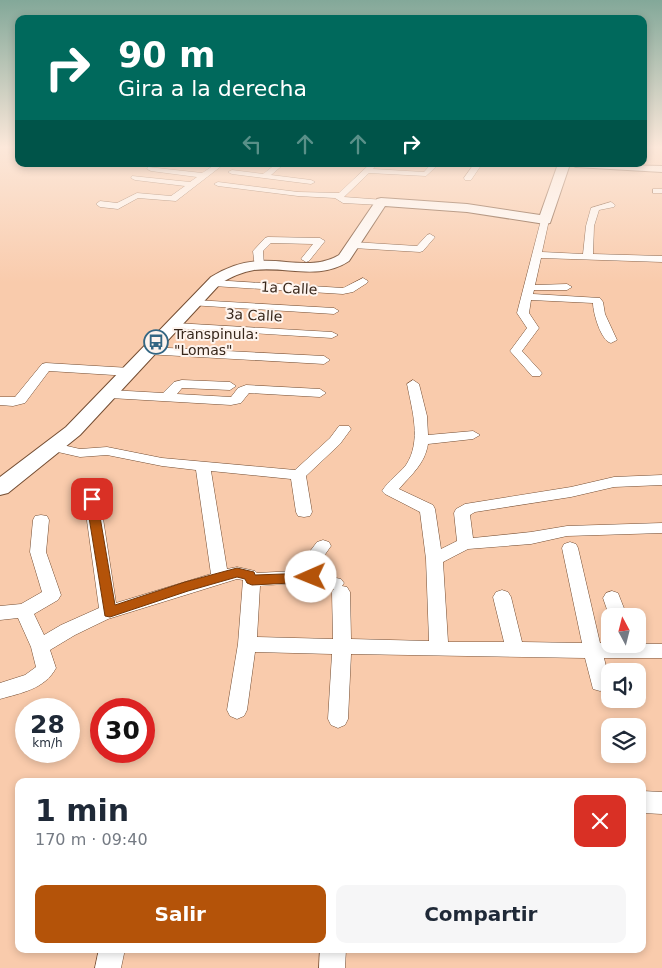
<!DOCTYPE html>
<html lang="es">
<meta charset="utf-8">
<style>
body{margin:0;font-family:"DejaVu Sans",sans-serif;background:#f6f6f7;color:#1f2937;height:100vh;display:flex;flex-direction:column;font-size:19px;white-space:nowrap}
*{box-sizing:border-box;margin:0}
p{font-size:16px;color:#747a83}
.icon{flex:none;width:28px;height:28px;fill:none;stroke:currentColor;stroke-width:2;stroke-linecap:round;stroke-linejoin:round}
.map{position:relative;flex:1;overflow:hidden}
.details{position:absolute;left:15px;top:778px;width:631px;height:175px;display:flex;flex-direction:column;background:#fff;border-radius:10px;box-shadow:0 2px 8px #0003}
.details>*{flex:none}
.top-card{position:absolute;left:15px;top:15px;width:632px;height:152px;border-radius:10px;box-shadow:0 2px 8px #0003;background:#00695c;color:#fff;overflow:hidden}
.needle{width:32px;rotate:353deg}
.tools{position:absolute;left:601px;top:608px;display:grid;gap:10px}
.tools a{display:grid;place-items:center;width:45px;height:45px;border-radius:10px;background:#fff;box-shadow:0 2px 8px #0003;font-size:25px}
.speed{position:absolute;left:15px;top:698px;display:flex;gap:10px;font-size:25px;font-weight:700;text-align:center}
.speed>*{display:grid;place-content:center;width:65px;height:65px;border-radius:50%;background:#fff;box-shadow:0 2px 8px #0003;line-height:1}
.speed small{font-size:12px;font-weight:400}
.speed .limit{border:8px solid #d22;background:#fff;color:#111}
.pin{position:absolute;display:grid;place-items:center;width:42px;height:42px;color:#fff;margin:-21px;border-radius:10px;box-shadow:0 2px 8px #0006}
.me{position:absolute;width:55px;margin:-28px;rotate:269deg;stroke-linejoin:round;filter:drop-shadow(0 0 4px #0008)}
.turn{display:flex;align-items:center;gap:18px;height:105px;padding:0 20px;font-size:22px}
.turn .icon{width:65px;height:65px;stroke-width:2.5}
.turn b{display:block;font-size:35px;line-height:42px}
.lanes{display:flex;align-items:center;height:48px;padding:0 20px;background:#0003;justify-content:center;gap:25px;direction:ltr}
.lanes .off{opacity:.35}
.round{display:grid;place-items:center;flex:none;width:52px;height:52px;border-radius:10px;background:#f6f6f7}
.overview{display:flex;align-items:center;justify-content:space-between;height:85px;padding:0 20px}
h1{font-size:30px;font-weight:600;line-height:38px}
.action{display:flex;gap:10px;margin-top:auto;padding:10px 20px}
.action a{flex:1;height:58px;border-radius:10px;background:#b45309;color:#fff;font-size:20px;font-weight:600;line-height:58px;text-align:center}
.action a+a{background:#f6f6f7;color:#1f2937}
.map>svg:first-child{display:block}
</style>
<div class="map">
<svg width="662" height="968" viewBox="0 0 662 968">
<rect width="100%" height="100%" fill="#f9cbac"/>
<g fill="none" stroke-linecap="round" stroke-linejoin="round">
<g stroke="#744d32" stroke-width="1">
<g id="street">
<polygon points="216,164 224,164 176,201 138,198 118,209 100,207 96,204 100,201 117,203 137,193 171,196 185,186 135,180 131,178 132,176 190,182 197,177 151,171 147,169 148,167 202,173"/>
<polygon points="276,164 284,164 271,175 311,180 315,182 311,184 232,174 228,172 232,170 263,174"/>
<polygon points="370,164 378,164 373,169 424,172 431,164 439,164 426,176 369,173 344,197 384,200 384,204 381,205 343,203 335,198 298,196 218,186 214,184 218,182 298,192 339,193"/>
<polygon points="474,164 482,164 471,180 465,180 464,178"/>
<rect x="653" y="189" width="9" height="4"/>
<path d="M611 202 615 205 614 207 599 210 594 226 593 254 662 256V262L541 258 535 285 567 284 572 287 567 290H534L533 294 600 298 603 302 605 314 617 340 611 343C601 341 593 313 593 303L531 300 529 313 539 328 522 351 542 373 540 376H532L510 351 527 328 517 313 541 220 545 217 549 220 542 252 583 254 586 226 591 208Z"/>
<polygon points="430,234 435,237 423,251 420,252 353,248 348,245 353,242 417,246 427,235"/>
<polygon points="268,237 320,238 325,241 309,261 306,262 301,259 313,244 271,243 263,251 264,266 259,269 255,268 253,251 265,238"/>
<polygon points="363,278 368,281 367,283 353,292 343,294 213,286 208,283 213,280 343,288"/>
<polygon points="194,300 334,308 339,311 334,314 190,305 189,303"/>
<polygon points="175,323 332,332 338,335 332,338 171,328 169,326"/>
<polygon points="149,347 324,356 330,360 324,364 145,354 143,351"/>
<polygon points="46,363 130,368 136,372 130,376 49,371 25,403 13,406 0,405 0,397 15,397 42,364"/>
<polygon points="182,380 230,382 236,386 230,390 182,388 177,394 231,397 238,388 246,385 320,389 326,393 320,397 249,393 241,403 231,405 110,398 104,394 110,390 163,393 174,382"/>
<path d="M413 380 419 384 427 416 428 435 473 431 480 435 473 439 428 444C425 464 411 475 399 489L433 505 435 509 441 549 457 541 454 513 456 509 465 504 571 487 614 477 662 475V485L614 487 571 497 475 512 470 515 473 538 531 532 567 526 662 523V533L567 536 531 544 468 549 443 562 448 642H504L493 597 496 592 502 590 508 592 511 597 522 642 582 643 562 548 564 544 570 542 576 544 578 548 600 643 662 644V658H604L610 683 607 689 600 691 593 689 585 658 351 654 348 719 345 725 338 728 331 725 328 719 332 654 255 652 247 710 244 716 237 719 230 716 227 710 238 644 243 580 237 579 108 619 75 635 50 650 56 668C45 689 21 693 0 699V683L25 675 36 667 31 647 18 618 0 620V606L21 604 42 592 30 552 33 520 35 516 41 515 47 516 49 520 46 552 61 595 58 600 34 614 44 635 61 625 99 608 84 499 87 496H97L100 499 116 603 211 574 196 470 162 466 107 455 80 457 49 450 47 447 49 444 54 443 80 449 107 447 162 458 295 470 330 438 339 426H349L351 429 340 444 306 476 312 512 310 516 304 517 298 516 296 512 291 479 211 471 227 569 237 567 255 571 257 573 295 571 317 542 323 540 329 542 331 546 312 573 341 579 344 583 342 586 347 587 350 592 351 639 429 641 426 559 420 512 385 494 382 491C389 480 399 474 406 465 422 441 412 410 407 384ZM300 583 334 589 332 592 333 639 257 637 260 586Z"/>
<polygon points="612,591 618,593 627,616 610,616 610,618 603,598 606,593"/>
<polygon points="642,791 662,792 662,814 642,813"/>
<polygon points="99,949 125,949 121,968 95,968"/>
<polygon points="320,949 346,949 345,968 319,968"/>
</g>
</g>
<g stroke="#744d32" stroke-width="2">
<g id="secondary">
<path d="M558 164H570L550 223 545 224 467 212 385 206 349 261C319 281 287 266 254 270 242 272 231 277 221 283L80 435 8 493 0 495V477L66 427 211 277C225 268 241 262 258 261 286 259 314 270 339 255L377 199 381 198 467 204 540 215Z"/>
<polygon points="570,164 662,166 662,172 576,167"/>
</g>
</g>
<use href="#street" fill="#fff" fill-rule="evenodd"/>
<use href="#secondary" fill="#fff" fill-rule="evenodd"/>
</g>
<linearGradient id="sky" x2="0" y2="1"><stop stop-color="#83a899"/><stop offset="0.52" stop-color="#fce8da"/><stop offset="1" stop-color="#fce8da" stop-opacity="0"/></linearGradient>
<rect width="662" height="283" fill="url(#sky)"/>
<polygon fill="#b45309" stroke="#753606" points="92,495 97,499 115,605 185,582 237,568 254,572 255,575 311,573 316,574 318,577 316,581 311,582 252,585 247,583 245,579 237,577 188,591 110,617 105,616 86,499"/>
<defs>
<g id="bus-ring" transform="scale(1.25)"><circle r="9.5" fill="#fef4ee" stroke="#336683" stroke-width="1.5"/><path d="M-5-6H5V4H4V6H2V4H-2V6H-4V4H-5ZM-3.5-4V0h7V-4ZM-3.5 1.2v1.5H-2V1.2ZM2 1.2v1.5H3.5V1.2Z" fill="#336683"/></g>
</defs>
<g fill-rule="evenodd">
<use href="#bus-ring" x="156" y="342"/>
</g>
<g text-anchor="middle" stroke-width="4" stroke-linejoin="round" paint-order="stroke">
<g font-size="14" fill="#38271b" stroke="#fef4ee">
<text transform="translate(289 288) rotate(3)" y="5">1a Calle</text>
<text transform="translate(254 315) rotate(3)" y="5">3a Calle</text>
</g>
<g font-size="14" fill="#38271b" stroke="#fef4ee" text-anchor="start">
<text x="174" y="339">Transpinula:<tspan x="174" dy="16">"Lomas"</tspan></text>
</g>
</g>
</svg>
<div class="tools">
<a><svg class="needle" viewBox="-14 -14 28 28"><path d="M0-13l5 13h-10z" fill="#e53935"/><path d="M0 13l5-13h-10z" fill="#747a83"/></svg></a>
<a><svg class="icon" aria-label="sound" viewBox="0 0 24 24"><path d="M4 9h4l5-4v14l-5-4H4zM17 9q2 3 0 6"/></svg></a>
<a><svg class="icon" aria-label="layers" viewBox="0 0 24 24"><path d="M12 4l9 5-9 5-9-5zM3 14l9 5 9-5"/></svg></a>
</div>
<div class="speed"><div>28<small>km/h</small></div><div class="limit">30</div></div>
<div class="pin" style="left:92px;top:499px;background:#d93025"><svg class="icon" aria-label="arrive" viewBox="0 0 24 24"><path d="M6 21V4h12l-3 4 3 4H6"/></svg></div>
<svg class="me" style="left:311px;top:577px" viewBox="-20 -20 40 40"><circle r="19" fill="#fff"/><path d="M0-13L10 11 0 6-10 11z" fill="#b45309"/></svg>
<div class="top-card">
<div class="turn"><svg class="icon" aria-label="right" viewBox="0 0 24 24"><path d="M7 20v-9h11M14 6l5 5-5 5"/></svg><div><b>90 m</b>Gira a la derecha</div></div>
<div class="lanes"><svg class="icon off" aria-label="left" viewBox="0 0 24 24"><path d="M17 20v-9H6M10 6l-5 5 5 5"/></svg><svg class="icon off" aria-label="ahead" viewBox="0 0 24 24"><path d="M12 20V5M6 11l6-6 6 6"/></svg><svg class="icon off" aria-label="ahead" viewBox="0 0 24 24"><path d="M12 20V5M6 11l6-6 6 6"/></svg><svg class="icon" aria-label="right" viewBox="0 0 24 24"><path d="M7 20v-9h11M14 6l5 5-5 5"/></svg></div>
</div>
<section class="details">
<div class="overview"><div><h1>1 min</h1><p>170 m · 09:40</p></div><a class="round" style="background:#d93025;color:#fff"><svg class="icon" aria-label="close" viewBox="0 0 24 24"><path d="M6 6l12 12M18 6L6 18"/></svg></a></div>
<div class="action"><a>Salir</a><a>Compartir</a></div>
</section>
</div>
